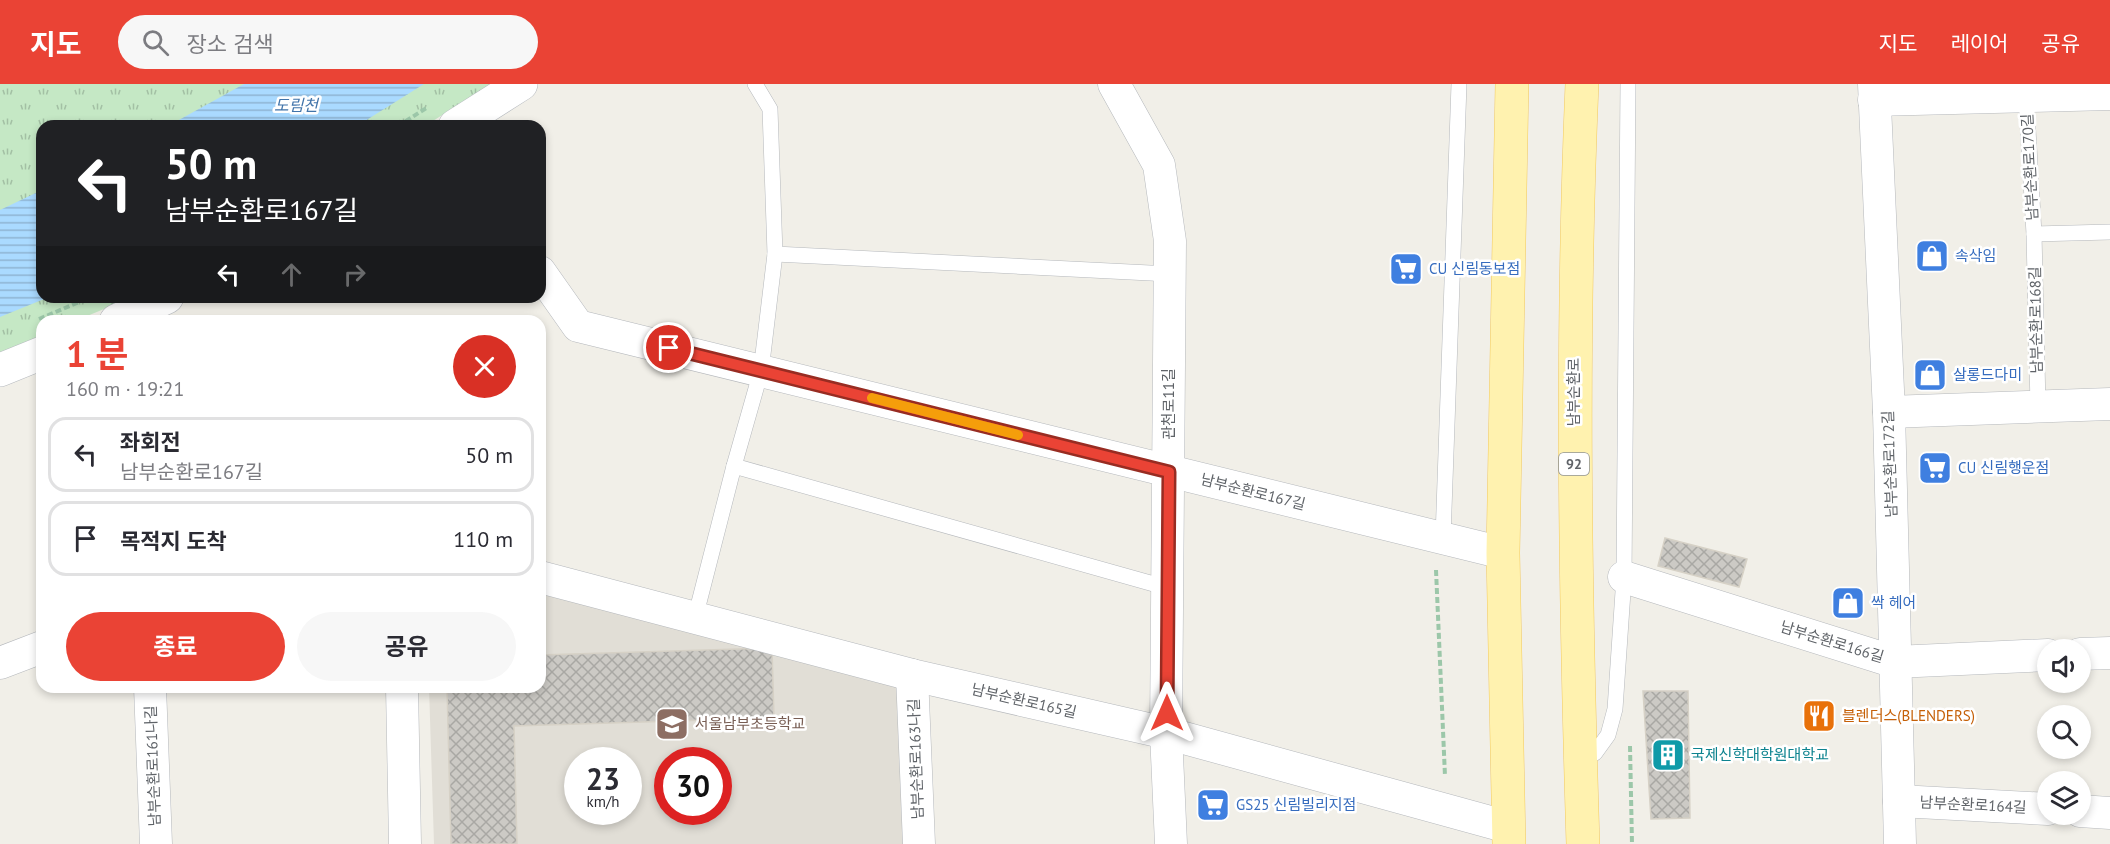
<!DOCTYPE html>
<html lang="ko">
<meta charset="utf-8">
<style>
body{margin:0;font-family:"PT Sans","Noto Sans KR",sans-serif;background:#f7f7f7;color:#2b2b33;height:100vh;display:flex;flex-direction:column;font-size:22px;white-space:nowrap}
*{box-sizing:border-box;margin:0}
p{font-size:20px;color:#7c7c81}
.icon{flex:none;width:33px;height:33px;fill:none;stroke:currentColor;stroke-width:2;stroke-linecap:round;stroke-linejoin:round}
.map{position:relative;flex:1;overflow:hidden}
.panel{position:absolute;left:36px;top:231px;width:510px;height:378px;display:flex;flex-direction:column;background:#fff;border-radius:18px;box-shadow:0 3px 9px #0003}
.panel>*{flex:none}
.hud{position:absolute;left:36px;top:36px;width:510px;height:183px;border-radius:18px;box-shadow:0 3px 9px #0003;background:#202124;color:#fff;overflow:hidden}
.tools{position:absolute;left:2037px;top:555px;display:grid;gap:12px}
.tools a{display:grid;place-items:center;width:54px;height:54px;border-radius:50%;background:#fff;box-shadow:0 3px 9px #0003;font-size:30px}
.speed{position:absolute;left:564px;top:663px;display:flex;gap:12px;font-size:30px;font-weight:700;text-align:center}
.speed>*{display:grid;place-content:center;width:78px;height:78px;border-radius:50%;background:#fff;box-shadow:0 3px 9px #0003;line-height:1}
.speed small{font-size:15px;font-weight:400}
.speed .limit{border:9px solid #d22;background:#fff;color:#111}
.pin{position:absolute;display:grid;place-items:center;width:51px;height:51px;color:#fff;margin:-26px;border:3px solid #fff;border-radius:50%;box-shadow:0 2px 6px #0007}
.me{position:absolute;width:66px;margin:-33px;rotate:0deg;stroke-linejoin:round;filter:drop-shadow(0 0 4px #0008)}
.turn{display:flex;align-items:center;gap:21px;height:126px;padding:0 30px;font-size:27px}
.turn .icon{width:78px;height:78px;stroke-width:2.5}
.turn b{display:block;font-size:42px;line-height:51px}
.lanes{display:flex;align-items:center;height:57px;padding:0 30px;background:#0003;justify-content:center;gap:30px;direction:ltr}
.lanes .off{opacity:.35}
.round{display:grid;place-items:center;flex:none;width:63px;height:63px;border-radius:32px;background:#f7f7f7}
.headline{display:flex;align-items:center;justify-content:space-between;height:102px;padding:0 30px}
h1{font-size:36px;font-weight:700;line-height:45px;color:#ea4335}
.primary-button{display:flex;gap:12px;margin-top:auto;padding:12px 30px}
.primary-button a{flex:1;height:69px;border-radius:36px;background:#ea4335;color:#fff;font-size:24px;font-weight:700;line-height:69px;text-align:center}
.primary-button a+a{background:#f7f7f7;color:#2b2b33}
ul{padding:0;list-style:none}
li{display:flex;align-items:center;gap:18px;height:75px;margin:0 12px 9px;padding:0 18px;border:3px solid #e1e1e2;border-radius:18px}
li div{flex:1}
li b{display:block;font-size:22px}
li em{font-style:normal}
header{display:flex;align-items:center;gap:36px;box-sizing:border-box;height:84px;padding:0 30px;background:#ea4335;color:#fff}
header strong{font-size:28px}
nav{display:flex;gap:33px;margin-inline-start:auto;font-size:21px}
.search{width:420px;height:54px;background:#f7f7f7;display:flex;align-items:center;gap:15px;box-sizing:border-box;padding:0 21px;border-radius:33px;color:#7c7c81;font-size:22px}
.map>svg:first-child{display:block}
</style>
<header>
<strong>지도</strong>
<div class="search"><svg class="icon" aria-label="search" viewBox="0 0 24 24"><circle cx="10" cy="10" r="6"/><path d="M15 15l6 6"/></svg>장소 검색</div>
<nav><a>지도</a><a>레이어</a><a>공유</a></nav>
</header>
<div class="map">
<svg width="2110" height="760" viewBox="0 0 2110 760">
<defs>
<pattern id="park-tufts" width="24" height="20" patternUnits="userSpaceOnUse" patternTransform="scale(1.5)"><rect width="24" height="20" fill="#c5e8c5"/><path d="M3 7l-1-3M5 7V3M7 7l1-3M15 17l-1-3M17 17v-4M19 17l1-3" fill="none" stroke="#a3c0a4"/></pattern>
<pattern id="water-rules" width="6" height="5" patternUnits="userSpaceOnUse" patternTransform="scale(1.5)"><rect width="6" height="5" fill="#aadaff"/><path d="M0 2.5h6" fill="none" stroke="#8eb4d2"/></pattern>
<pattern id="building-cross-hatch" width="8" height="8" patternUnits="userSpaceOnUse" patternTransform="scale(1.5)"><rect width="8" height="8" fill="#cccac5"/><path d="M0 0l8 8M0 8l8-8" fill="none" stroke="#a9a8a4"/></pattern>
</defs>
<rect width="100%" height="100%" fill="#f1efe8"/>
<path fill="#e1ded6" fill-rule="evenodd" d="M540 493 912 591 919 760H434L429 603H540ZM578 676H628V728H578ZM668 676H718V728H668Z"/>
<polygon fill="url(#park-tufts)" points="0,0 491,0 425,42 42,42 42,213 133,213 75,237 42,237 42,251 0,269"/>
<g fill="url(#water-rules)">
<polygon points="244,0 424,0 357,42 168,42"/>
<polygon points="42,106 42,213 49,213 0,233 0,126"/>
</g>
<g fill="url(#building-cross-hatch)" stroke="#d6d1c6" stroke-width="1.5">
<polygon points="1665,454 1747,475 1739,503 1658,482"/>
<polygon points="772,564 774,634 514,642 517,760 451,760 447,603 540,603 540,571"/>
<polygon points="1643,607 1688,607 1690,734 1651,735"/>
</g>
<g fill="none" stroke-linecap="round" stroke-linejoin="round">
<g stroke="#b5b8bc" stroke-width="16">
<g id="lane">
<polyline points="2026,11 2034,150 2038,322"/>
<polyline points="2034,150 2110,148"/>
<polyline points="775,170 1170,190"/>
<polyline points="734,382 761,287 775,170 770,25 755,0"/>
<polyline points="1443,454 1459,0"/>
<polyline points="695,534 734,382 1168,504"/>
<polyline points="1581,678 1595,669 1608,651 1615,625 1624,493 1628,0"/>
</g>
</g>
<g stroke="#b5b8bc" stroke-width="33">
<g id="street">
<polyline points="1114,0 1159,81 1170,157 1166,649 1171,760"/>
<polyline points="1874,0 1889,328 1900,760"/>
<polyline points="1874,16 2110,10"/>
<polyline points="540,188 578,242 1503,469"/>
<polyline points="1889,328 2110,320"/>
<polyline points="540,493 912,591 1166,649 1508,743"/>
<polyline points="1624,493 1895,578 2048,571"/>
<polyline points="2080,570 2110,569"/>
<polyline points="0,579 42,563"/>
<polyline points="912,591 919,760"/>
<polyline points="150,603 156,760"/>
<polyline points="402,603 405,760"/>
<polyline points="1899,717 2048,725"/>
<polyline points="2080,727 2110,729"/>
</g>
</g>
<g stroke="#b6babf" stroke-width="34">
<g id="secondary">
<polyline points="455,42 521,0"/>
<polyline points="116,237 167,213"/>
<polyline points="0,286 42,269"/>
</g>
</g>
<g stroke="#f2c960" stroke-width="34">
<g id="primary">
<path d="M1582 0C1571 254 1575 506 1583 760"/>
<polyline points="1509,760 1503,469 1512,0"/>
</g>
</g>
<g stroke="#9cc7a9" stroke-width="4" stroke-dasharray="6 3" stroke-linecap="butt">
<polyline points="398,42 428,23"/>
<polyline points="39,235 91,213"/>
<polyline points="1436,486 1445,692"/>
<polyline points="1630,662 1632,760"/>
</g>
<use href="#lane" stroke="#fff" stroke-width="15"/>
<use href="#street" stroke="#fff" stroke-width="32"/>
<use href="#secondary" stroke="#fff" stroke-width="33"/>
<use href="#primary" stroke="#fff2af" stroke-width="33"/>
</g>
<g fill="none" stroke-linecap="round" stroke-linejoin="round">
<g stroke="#982c22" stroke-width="15">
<polyline id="route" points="669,264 1169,388 1167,629"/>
</g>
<use href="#route" stroke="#ea4335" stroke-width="10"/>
<polyline stroke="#f59e0b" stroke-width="10" points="872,314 1018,351"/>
</g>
<defs>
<g id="shop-square" transform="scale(1.725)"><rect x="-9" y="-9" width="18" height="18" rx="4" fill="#3f7fe0" stroke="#fff"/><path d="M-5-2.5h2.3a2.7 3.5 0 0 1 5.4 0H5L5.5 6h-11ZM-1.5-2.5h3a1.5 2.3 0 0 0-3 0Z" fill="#fff"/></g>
<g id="supermarket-square" transform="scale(1.725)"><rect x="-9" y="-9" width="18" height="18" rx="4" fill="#3f7fe0" stroke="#fff"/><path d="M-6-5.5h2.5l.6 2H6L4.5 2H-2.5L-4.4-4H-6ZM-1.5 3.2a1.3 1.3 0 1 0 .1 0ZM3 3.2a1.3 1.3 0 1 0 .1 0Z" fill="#fff"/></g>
<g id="restaurant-square" transform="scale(1.725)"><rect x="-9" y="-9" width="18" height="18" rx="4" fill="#e8710a" stroke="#fff"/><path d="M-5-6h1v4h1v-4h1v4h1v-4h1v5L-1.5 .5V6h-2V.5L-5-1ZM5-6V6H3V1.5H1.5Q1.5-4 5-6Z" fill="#fff"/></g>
<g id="school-square" transform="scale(1.725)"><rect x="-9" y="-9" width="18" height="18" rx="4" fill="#8d6e63" stroke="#fff"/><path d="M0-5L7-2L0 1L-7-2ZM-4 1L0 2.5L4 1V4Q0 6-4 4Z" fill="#fff"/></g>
<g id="building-square" transform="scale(1.725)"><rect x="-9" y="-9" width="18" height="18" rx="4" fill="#0f9aa8" stroke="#fff"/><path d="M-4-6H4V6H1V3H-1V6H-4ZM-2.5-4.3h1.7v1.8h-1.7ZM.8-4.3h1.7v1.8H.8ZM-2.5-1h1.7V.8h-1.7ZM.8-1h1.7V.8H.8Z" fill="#fff"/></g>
</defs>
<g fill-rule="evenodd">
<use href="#shop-square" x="1932" y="172"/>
<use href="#supermarket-square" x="1406" y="185"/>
<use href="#shop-square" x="1930" y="291"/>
<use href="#supermarket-square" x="1935" y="384"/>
<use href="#shop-square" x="1848" y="519"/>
<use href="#restaurant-square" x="1819" y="632"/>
<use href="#school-square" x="672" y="640"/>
<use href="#building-square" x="1668" y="671"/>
<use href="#supermarket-square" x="1213" y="721"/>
</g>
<g text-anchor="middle" stroke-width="5" stroke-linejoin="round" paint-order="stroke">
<rect fill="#fff" stroke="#8f9295" stroke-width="1.5" x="1559" y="369" width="30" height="22" rx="4.5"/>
<g font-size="14" font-weight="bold" fill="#5f6368">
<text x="1574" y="385">92</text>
</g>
<g font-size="15" fill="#5f6368" stroke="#fff">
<text transform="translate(2030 83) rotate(-93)" y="5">남부순환로170길</text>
<text transform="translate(2036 236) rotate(-91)" y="5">남부순환로168길</text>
<text transform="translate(1574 308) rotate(-90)" y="5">남부순환로</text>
<text transform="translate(1169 320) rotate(-90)" y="5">관천로11길</text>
<text transform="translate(1890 380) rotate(-92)" y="5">남부순환로172길</text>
<text transform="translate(1253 408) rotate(14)" y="5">남부순환로167길</text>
<text transform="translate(1832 558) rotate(17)" y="5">남부순환로166길</text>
<text transform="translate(1024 617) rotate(13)" y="5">남부순환로165길</text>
<text transform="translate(916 675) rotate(-92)" y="5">남부순환로163나길</text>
<text transform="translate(153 682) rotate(-92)" y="5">남부순환로161나길</text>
<text transform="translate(1973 721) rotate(3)" y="5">남부순환로164길</text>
</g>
<g font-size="15" fill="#366cbe" stroke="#fff" text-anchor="start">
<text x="1955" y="177">속삭임</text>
<text x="1429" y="190">CU 신림동보점</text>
<text x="1953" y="296">살롱드다미</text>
<text x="1958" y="389">CU 신림행운점</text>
<text x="1871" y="524">싹 헤어</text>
<text x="1236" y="726">GS25 신림빌리지점</text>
</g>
<g font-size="15" fill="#c56008" stroke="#fff" text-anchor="start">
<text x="1842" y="637">블렌더스(BLENDERS)</text>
</g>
<g font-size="15" fill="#785e54" stroke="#fff" text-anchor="start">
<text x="695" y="645">서울남부초등학교</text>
</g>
<g font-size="15" fill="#0d838f" stroke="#fff" text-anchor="start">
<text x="1691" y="676">국제신학대학원대학교</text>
</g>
<g font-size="16" font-style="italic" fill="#4174aa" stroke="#fff">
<text x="296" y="27">도림천</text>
</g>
</g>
</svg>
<div class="tools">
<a><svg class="icon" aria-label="sound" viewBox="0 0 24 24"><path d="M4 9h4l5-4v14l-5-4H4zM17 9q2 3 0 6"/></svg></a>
<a><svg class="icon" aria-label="search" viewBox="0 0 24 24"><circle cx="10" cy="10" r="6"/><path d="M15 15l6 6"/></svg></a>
<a><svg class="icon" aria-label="layers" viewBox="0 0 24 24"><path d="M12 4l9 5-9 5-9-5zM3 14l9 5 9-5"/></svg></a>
</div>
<div class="speed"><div>23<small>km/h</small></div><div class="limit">30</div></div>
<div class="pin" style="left:669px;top:264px;background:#d93025"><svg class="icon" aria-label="arrive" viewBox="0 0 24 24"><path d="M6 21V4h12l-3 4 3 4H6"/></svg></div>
<svg class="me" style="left:1167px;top:629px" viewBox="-20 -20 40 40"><path d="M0-17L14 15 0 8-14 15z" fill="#ea4335" stroke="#fff" stroke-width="4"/></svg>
<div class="hud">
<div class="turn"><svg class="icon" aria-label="left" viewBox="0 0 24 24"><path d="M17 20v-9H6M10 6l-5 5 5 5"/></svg><div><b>50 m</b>남부순환로167길</div></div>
<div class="lanes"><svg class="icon" aria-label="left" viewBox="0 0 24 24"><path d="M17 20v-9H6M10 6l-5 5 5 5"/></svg><svg class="icon off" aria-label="ahead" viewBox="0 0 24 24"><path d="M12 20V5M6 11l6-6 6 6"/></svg><svg class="icon off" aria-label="right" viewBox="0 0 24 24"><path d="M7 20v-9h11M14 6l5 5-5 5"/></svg></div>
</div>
<section class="panel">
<div class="headline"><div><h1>1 분</h1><p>160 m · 19:21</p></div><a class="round" style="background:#d93025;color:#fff"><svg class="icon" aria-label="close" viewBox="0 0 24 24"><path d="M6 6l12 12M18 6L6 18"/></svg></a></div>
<ul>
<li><svg class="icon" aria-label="left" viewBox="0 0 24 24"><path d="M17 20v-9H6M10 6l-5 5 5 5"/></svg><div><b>좌회전</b><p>남부순환로167길</p></div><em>50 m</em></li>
<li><svg class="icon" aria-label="arrive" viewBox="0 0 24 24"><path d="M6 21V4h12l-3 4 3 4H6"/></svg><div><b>목적지 도착</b></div><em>110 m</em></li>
</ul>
<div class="primary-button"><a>종료</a><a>공유</a></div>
</section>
</div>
